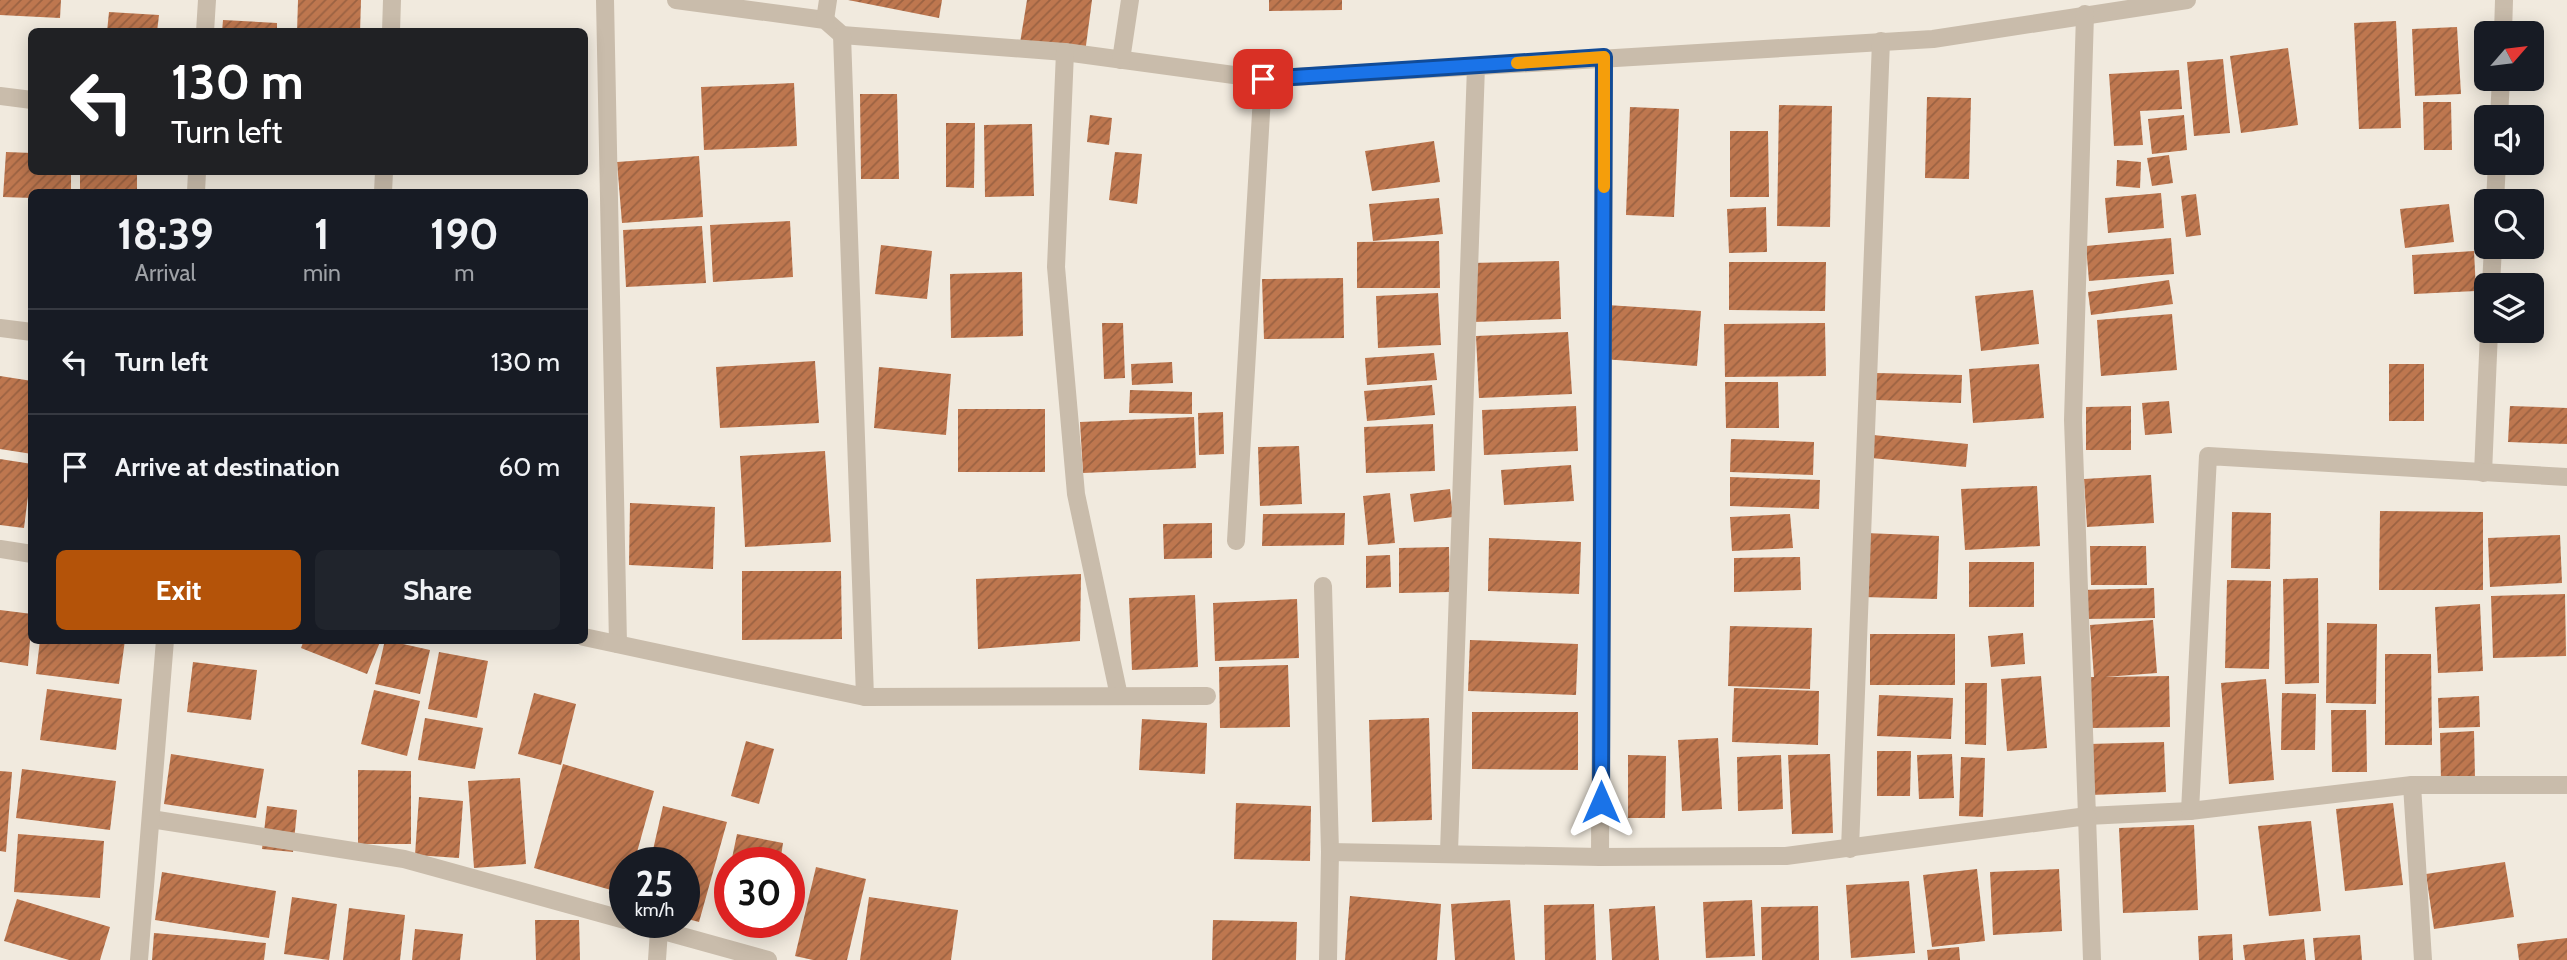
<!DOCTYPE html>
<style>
body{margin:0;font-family:Cabin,sans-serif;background:#20242c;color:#f1f3f6;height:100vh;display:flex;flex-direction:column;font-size:26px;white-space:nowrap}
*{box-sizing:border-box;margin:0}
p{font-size:23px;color:#9ea1a6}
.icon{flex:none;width:38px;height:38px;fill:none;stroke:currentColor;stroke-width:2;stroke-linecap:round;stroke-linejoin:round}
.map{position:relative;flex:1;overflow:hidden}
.side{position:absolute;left:28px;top:189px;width:560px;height:455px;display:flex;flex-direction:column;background:#171b24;border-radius:10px;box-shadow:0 4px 18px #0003}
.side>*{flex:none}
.banner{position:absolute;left:28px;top:28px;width:560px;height:147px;border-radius:10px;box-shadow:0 4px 18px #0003;background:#202124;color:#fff;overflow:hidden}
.needle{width:46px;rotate:62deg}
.fabs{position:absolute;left:2474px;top:21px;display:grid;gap:14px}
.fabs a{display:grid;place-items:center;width:70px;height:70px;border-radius:10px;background:#171b24;box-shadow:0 4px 18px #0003;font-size:35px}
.speed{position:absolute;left:609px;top:847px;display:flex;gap:14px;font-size:35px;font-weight:700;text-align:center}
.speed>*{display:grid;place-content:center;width:91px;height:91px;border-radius:50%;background:#171b24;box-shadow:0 4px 18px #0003;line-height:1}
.speed small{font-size:18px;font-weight:400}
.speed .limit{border:10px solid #d22;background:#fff;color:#111}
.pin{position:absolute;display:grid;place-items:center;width:60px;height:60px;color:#fff;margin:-30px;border-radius:14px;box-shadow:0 4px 10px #0006}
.me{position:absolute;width:77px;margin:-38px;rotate:0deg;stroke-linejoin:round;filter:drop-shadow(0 0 5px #0008)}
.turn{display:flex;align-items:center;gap:24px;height:147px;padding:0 28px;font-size:32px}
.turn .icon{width:91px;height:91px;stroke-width:2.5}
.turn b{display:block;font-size:49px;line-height:60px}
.eta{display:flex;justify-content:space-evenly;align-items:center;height:119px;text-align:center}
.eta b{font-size:42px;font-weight:700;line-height:49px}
.primary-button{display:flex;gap:14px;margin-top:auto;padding:14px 28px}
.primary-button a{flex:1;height:80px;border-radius:10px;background:#b45309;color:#fff;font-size:28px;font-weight:700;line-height:80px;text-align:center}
.primary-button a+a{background:#20242c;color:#f1f3f6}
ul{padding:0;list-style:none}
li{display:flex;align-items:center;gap:21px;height:105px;padding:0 28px;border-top:2px solid #363941}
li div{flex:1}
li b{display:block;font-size:26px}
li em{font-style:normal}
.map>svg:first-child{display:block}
</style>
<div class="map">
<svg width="2567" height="960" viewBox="0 0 2567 960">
<defs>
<pattern id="building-hatch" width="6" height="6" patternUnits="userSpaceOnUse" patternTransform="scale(1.75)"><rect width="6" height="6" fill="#be774f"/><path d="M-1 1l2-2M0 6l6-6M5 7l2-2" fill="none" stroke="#9b6242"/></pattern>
</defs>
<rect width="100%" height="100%" fill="#f1eade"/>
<g fill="url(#building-hatch)">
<polygon points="0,0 61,0 60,18 0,15"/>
<polygon points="298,0 361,0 360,32 297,32"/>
<polygon points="848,0 942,0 939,18"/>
<polygon points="1027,0 1092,0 1085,53 1020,43"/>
<polygon points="1269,0 1342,0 1342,10 1269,11"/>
<polygon points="109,12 159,15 157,32 107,32"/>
<polygon points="223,20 277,23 277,32 222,32"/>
<polygon points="2396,21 2401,128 2359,129 2354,23"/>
<polygon points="2457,27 2461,94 2415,96 2412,29"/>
<polygon points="2288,48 2298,125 2241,133 2230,56"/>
<polygon points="2223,59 2230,133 2194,136 2187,62"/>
<polygon points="2179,70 2182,109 2140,111 2143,145 2114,146 2109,74"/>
<polygon points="794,83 797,146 704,150 701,87"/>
<polygon points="860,94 897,94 899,179 861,179"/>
<polygon points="1927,97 1971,98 1969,179 1925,178"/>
<polygon points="2423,102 2451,102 2452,150 2424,150"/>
<polygon points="1779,105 1832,106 1830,227 1777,226"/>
<polygon points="1630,107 1679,109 1674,217 1626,215"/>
<polygon points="1090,115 1112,118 1109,145 1087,142"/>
<polygon points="2184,115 2187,150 2152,154 2148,119"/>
<polygon points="946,123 975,123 974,188 946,187"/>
<polygon points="1032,124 1034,196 985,197 984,125"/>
<polygon points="1730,131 1768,131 1769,197 1730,197"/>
<polygon points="1434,141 1440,182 1372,191 1365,151"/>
<polygon points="6,152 32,153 32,172 71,172 71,192 32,192 32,198 3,197"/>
<polygon points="1115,152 1142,154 1137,204 1109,200"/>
<polygon points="2169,155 2173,183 2152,186 2147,158"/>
<polygon points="699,156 703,217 622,223 617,162"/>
<polygon points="2117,160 2141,162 2140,188 2116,186"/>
<rect x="80" y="172" width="57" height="20"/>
<polygon points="2161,193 2164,228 2108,233 2105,198"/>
<polygon points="2196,194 2201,235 2186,237 2181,196"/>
<polygon points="1439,198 1443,234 1373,241 1369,204"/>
<polygon points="2449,204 2454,242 2405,248 2400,209"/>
<polygon points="1766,207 1767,252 1729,253 1727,209"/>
<polygon points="790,221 793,277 713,282 710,225"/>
<polygon points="702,226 706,283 626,287 623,230"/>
<polygon points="2171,238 2174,274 2089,281 2086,246"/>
<polygon points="1439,241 1440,288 1357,288 1357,242"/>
<polygon points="881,245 932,251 927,299 875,294"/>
<polygon points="2474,251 2476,291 2414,294 2412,255"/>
<polygon points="1559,261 1561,319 1473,322 1471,263"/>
<polygon points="1729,262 1826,262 1825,311 1729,310"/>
<polygon points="1022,272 1023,336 951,338 950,274"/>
<polygon points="1343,278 1344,338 1264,339 1262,279"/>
<polygon points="2169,280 2173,304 2091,315 2088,292"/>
<polygon points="2033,290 2039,344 1981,351 1975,296"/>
<polygon points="1438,293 1441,345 1378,348 1376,296"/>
<polygon points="1607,305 1701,311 1697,366 1603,359"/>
<polygon points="2172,314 2177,370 2101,376 2097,320"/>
<polygon points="1102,323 1123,323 1125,378 1104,379"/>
<polygon points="1825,323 1826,376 1725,377 1724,324"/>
<polygon points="1568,332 1572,394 1479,398 1476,336"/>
<polygon points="1434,353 1437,380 1367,385 1365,358"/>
<polygon points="815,361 819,423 720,428 716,367"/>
<polygon points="1172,362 1173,383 1132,385 1131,364"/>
<polygon points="2039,364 2044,418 1973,423 1969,369"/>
<rect x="2389" y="364" width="35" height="57"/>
<polygon points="879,367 951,374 946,435 874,428"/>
<polygon points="1876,373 1962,375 1961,403 1876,400"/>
<polygon points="0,376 32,381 32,454 0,449"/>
<polygon points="1725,382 1778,382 1779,428 1726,428"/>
<polygon points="1432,385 1435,415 1367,421 1364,391"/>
<polygon points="1130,390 1192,392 1192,414 1129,413"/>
<polygon points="2169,401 2172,433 2145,435 2142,403"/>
<polygon points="1576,406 1578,451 1484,455 1482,410"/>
<polygon points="2131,406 2131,450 2086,450 2086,407"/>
<polygon points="2510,406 2567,408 2567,444 2508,442"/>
<rect x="958" y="409" width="87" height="63"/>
<polygon points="1223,412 1224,454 1199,455 1198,413"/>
<polygon points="1194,417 1196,468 1083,473 1080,422"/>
<polygon points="1433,424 1435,471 1366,473 1364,427"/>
<polygon points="1873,435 1968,444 1966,467 1871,458"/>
<polygon points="1731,439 1814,442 1813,475 1730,472"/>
<polygon points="1299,446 1302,504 1260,506 1258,447"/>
<polygon points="825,451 831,542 745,547 740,456"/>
<polygon points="0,459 32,464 24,528 0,525"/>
<polygon points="1571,465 1574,501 1504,505 1501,470"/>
<polygon points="2151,475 2154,523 2087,527 2084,479"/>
<polygon points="1730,477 1820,480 1819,509 1730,506"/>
<polygon points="2037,486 2040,546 1965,550 1961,489"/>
<polygon points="1450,489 1453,517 1414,522 1410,494"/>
<polygon points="1390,493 1395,543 1368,545 1363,496"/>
<polygon points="630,503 715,507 713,569 629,565"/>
<polygon points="2380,511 2483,512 2483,590 2379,590"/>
<polygon points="2232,512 2271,513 2270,569 2231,568"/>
<polygon points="1345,513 1344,545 1262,546 1263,514"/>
<polygon points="1790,514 1793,548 1732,551 1730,517"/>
<polygon points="1212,523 1212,558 1164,559 1163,524"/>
<polygon points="1865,533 1939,536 1937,599 1863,597"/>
<polygon points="2560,535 2562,583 2490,587 2488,538"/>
<polygon points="1489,538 1581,542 1579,594 1488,591"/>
<polygon points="2090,546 2146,546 2147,585 2091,585"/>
<polygon points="1449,547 1450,592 1399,593 1399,548"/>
<polygon points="1390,555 1391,587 1366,588 1366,556"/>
<polygon points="1800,557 1801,590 1734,592 1734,558"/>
<rect x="1969" y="562" width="65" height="45"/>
<polygon points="742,571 841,571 842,639 742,640"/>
<polygon points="1081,574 1080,641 978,649 976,579"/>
<polygon points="2318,578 2319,683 2285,684 2283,579"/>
<polygon points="2227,580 2271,581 2269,669 2225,668"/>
<polygon points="2154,588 2155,618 2083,619 2082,590"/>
<polygon points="2565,594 2566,656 2493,658 2491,596"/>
<polygon points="1195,595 1198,667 1132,670 1129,598"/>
<polygon points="1297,599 1299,658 1215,661 1213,603"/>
<polygon points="2480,604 2483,671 2438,673 2435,607"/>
<polygon points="0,610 32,614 28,666 0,662"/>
<polygon points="2153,620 2157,673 2105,677 2169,676 2170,727 2090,728 2088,677 2094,677 2090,625"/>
<polygon points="2327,623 2377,624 2376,704 2326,703"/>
<polygon points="1730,626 1812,628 1810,689 1728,686"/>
<polygon points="2023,633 2025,664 1991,667 1988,636"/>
<rect x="1870" y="634" width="85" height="51"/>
<polygon points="40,640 125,640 119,684 36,674"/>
<polygon points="304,640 376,640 380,642 367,674 301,648"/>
<polygon points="385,640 430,650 420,694 375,684"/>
<polygon points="1470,640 1578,644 1576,695 1468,691"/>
<polygon points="439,652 488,661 477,718 428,709"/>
<polygon points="2385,654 2431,654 2432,745 2385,745"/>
<polygon points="193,662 257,670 251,720 187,712"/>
<polygon points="1288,665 1290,727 1220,728 1219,667"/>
<polygon points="2041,676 2047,748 2007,751 2001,679"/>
<polygon points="2266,679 2274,780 2229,784 2221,683"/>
<polygon points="1965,683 1987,683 1986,745 1965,744"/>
<polygon points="1734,688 1819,691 1818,745 1732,742"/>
<polygon points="47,689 122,699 116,750 40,740"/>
<polygon points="374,690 420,701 407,756 361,744"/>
<polygon points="534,693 576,704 561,765 518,754"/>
<polygon points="2282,693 2316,694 2315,750 2281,750"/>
<polygon points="1879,695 1953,698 1951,739 1877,736"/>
<polygon points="2479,696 2480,727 2439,728 2438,698"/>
<polygon points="2331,710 2366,710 2367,772 2332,772"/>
<polygon points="1472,712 1578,712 1578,770 1472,769"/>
<polygon points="425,718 483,728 475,769 418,760"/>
<polygon points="1429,718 1432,820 1372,822 1369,720"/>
<polygon points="1142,719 1207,723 1205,774 1139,770"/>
<polygon points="2474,731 2475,779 2441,780 2440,733"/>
<polygon points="1718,738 1722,809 1682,811 1678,740"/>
<polygon points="746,741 774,749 759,804 731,796"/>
<polygon points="2164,742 2166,792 2091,795 2089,744"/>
<polygon points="1877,751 1911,751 1910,796 1877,796"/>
<polygon points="171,754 264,769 256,818 164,804"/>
<polygon points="1830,754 1833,833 1792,834 1788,755"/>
<polygon points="1952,754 1954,798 1919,799 1917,755"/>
<polygon points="1628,755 1666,756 1665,818 1628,818"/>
<polygon points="1781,755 1783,809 1738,811 1737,757"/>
<polygon points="1961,757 1985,758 1983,817 1959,816"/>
<polygon points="563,764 654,791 634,863 625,863 625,894 534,868"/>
<polygon points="22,769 116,781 110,830 16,818"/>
<polygon points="358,770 411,771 411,844 358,844"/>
<polygon points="0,771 12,772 6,852 0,851"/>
<polygon points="520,778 526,864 474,868 468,781"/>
<polygon points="419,797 463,801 459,858 415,855"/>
<polygon points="1236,803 1311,806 1310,861 1234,859"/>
<polygon points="2393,803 2403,885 2345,891 2336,809"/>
<polygon points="267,806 297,810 293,852 262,849"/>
<polygon points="663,806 727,822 699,922 684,918 684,863 650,863"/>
<polygon points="2311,821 2321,911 2269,916 2258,826"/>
<polygon points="2194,825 2198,910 2123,913 2119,828"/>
<polygon points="18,834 104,841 100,898 14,892"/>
<polygon points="737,834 783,843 780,863 731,863"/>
<polygon points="2505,862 2514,917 2434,929 2426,874"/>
<polygon points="816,867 866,879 847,960 813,960 795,956"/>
<polygon points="1977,869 1985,941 1932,947 1923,875"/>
<polygon points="2059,869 2062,931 1993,935 1990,872"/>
<polygon points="162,872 276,891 269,938 155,920"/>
<polygon points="728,879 730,879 730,918 721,917"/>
<polygon points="1909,881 1915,953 1851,958 1846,885"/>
<polygon points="1350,896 1441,904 1437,960 1345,960"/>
<polygon points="292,897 337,904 329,960 284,954"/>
<polygon points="869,897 958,910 951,960 860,960"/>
<polygon points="17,899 110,927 100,960 69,960 4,941"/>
<polygon points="1510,900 1515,960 1455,960 1451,904"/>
<polygon points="1752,900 1755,956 1706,958 1703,902"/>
<polygon points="1594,904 1596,960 1545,960 1544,905"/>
<polygon points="1655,906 1659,960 1612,960 1609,909"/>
<polygon points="1818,906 1819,960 1762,960 1761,907"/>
<polygon points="349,908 405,915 400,960 343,960"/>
<polygon points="535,920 579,920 580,960 536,960"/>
<polygon points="1213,920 1297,922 1296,960 1212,960"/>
<polygon points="415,929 463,934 460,960 412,960"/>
<polygon points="154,933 266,943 264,960 152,960"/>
<polygon points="2232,934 2233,960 2199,960 2198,936"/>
<polygon points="2360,935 2362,960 2315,960 2313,938"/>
<polygon points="2567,938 2567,960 2519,960 2517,944"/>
<polygon points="2304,939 2306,960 2245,960 2243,945"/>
<polygon points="1959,947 1960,960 1928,960 1927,950"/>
</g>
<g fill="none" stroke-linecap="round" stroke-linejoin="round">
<g stroke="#c9bcab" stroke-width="18">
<polyline points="605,0 618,644"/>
<polyline points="676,0 825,20 842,35 1065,52 1263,79 1933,39 2187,0"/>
<polyline points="2085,14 2073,420 2087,816 2190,811 2412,785 2567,785"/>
<polyline points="825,20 828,0"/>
<polyline points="205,32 207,0"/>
<polyline points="391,32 392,0"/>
<polyline points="2503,33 2504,0"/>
<polyline points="842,35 865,697"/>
<polyline points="1065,52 1056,267 1076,494 1119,696"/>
<polyline points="1121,60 1130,0"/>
<polyline points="0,96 32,100"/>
<polyline points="2499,117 2501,79"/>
<polyline points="196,192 197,172"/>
<polyline points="383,192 384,172"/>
<polyline points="2495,201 2497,163"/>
<polyline points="2491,285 2493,247"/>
<polyline points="0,328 32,332"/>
<polyline points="2483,473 2489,331"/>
<polyline points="1236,541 1263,79"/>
<polyline points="0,549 32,554"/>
<polyline points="1323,586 1330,852 1328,960"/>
<polyline points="584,637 865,697 1207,696"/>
<polyline points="2412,785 2423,960"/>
<polyline points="2190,811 2208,456 2567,477"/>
<polyline points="151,819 404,859 625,920"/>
<polyline points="1850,849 1881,41"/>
<polyline points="1330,852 1600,857 1786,856 2087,816 2092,960"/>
<polyline points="1449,852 1476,66"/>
<polyline points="1600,857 1604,57"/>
<polyline points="631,922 768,960"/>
<polyline points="139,960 165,640"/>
<polyline points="657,960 659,930"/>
</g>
</g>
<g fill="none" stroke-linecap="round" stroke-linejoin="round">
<g stroke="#114b97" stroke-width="18">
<polyline id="route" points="1263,79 1604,57 1601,802"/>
</g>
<use href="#route" stroke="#1a73e8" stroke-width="12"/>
<polyline stroke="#f59e0b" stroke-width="12" points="1517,63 1604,57 1604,187"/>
</g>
</svg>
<div class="fabs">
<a><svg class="needle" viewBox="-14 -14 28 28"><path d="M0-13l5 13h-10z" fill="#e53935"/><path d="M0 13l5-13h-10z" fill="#9ea1a6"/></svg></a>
<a><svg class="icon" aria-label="sound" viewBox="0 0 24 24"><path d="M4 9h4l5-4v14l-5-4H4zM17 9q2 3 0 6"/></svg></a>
<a><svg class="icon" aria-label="search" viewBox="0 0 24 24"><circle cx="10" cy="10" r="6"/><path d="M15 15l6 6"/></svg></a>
<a><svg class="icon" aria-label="layers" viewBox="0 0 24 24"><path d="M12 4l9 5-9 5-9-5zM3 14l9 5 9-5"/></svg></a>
</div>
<div class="speed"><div>25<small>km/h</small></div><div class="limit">30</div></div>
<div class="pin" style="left:1263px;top:79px;background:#d93025"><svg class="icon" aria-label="arrive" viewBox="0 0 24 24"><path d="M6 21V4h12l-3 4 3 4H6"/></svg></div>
<svg class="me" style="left:1601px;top:802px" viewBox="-20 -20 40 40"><path d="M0-17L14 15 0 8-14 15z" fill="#1a73e8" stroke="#fff" stroke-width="4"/></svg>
<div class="banner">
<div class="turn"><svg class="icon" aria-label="left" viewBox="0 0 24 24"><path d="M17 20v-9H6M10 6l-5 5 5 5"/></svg><div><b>130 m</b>Turn left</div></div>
</div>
<section class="side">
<div class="eta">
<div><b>18:39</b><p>Arrival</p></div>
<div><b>1</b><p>min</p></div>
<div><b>190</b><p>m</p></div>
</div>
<ul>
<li><svg class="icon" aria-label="left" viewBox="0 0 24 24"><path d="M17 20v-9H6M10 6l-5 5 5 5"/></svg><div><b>Turn left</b></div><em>130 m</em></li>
<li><svg class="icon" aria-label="arrive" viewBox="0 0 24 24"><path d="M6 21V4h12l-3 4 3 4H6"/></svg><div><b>Arrive at destination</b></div><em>60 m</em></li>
</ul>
<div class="primary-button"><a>Exit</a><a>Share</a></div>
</section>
</div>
